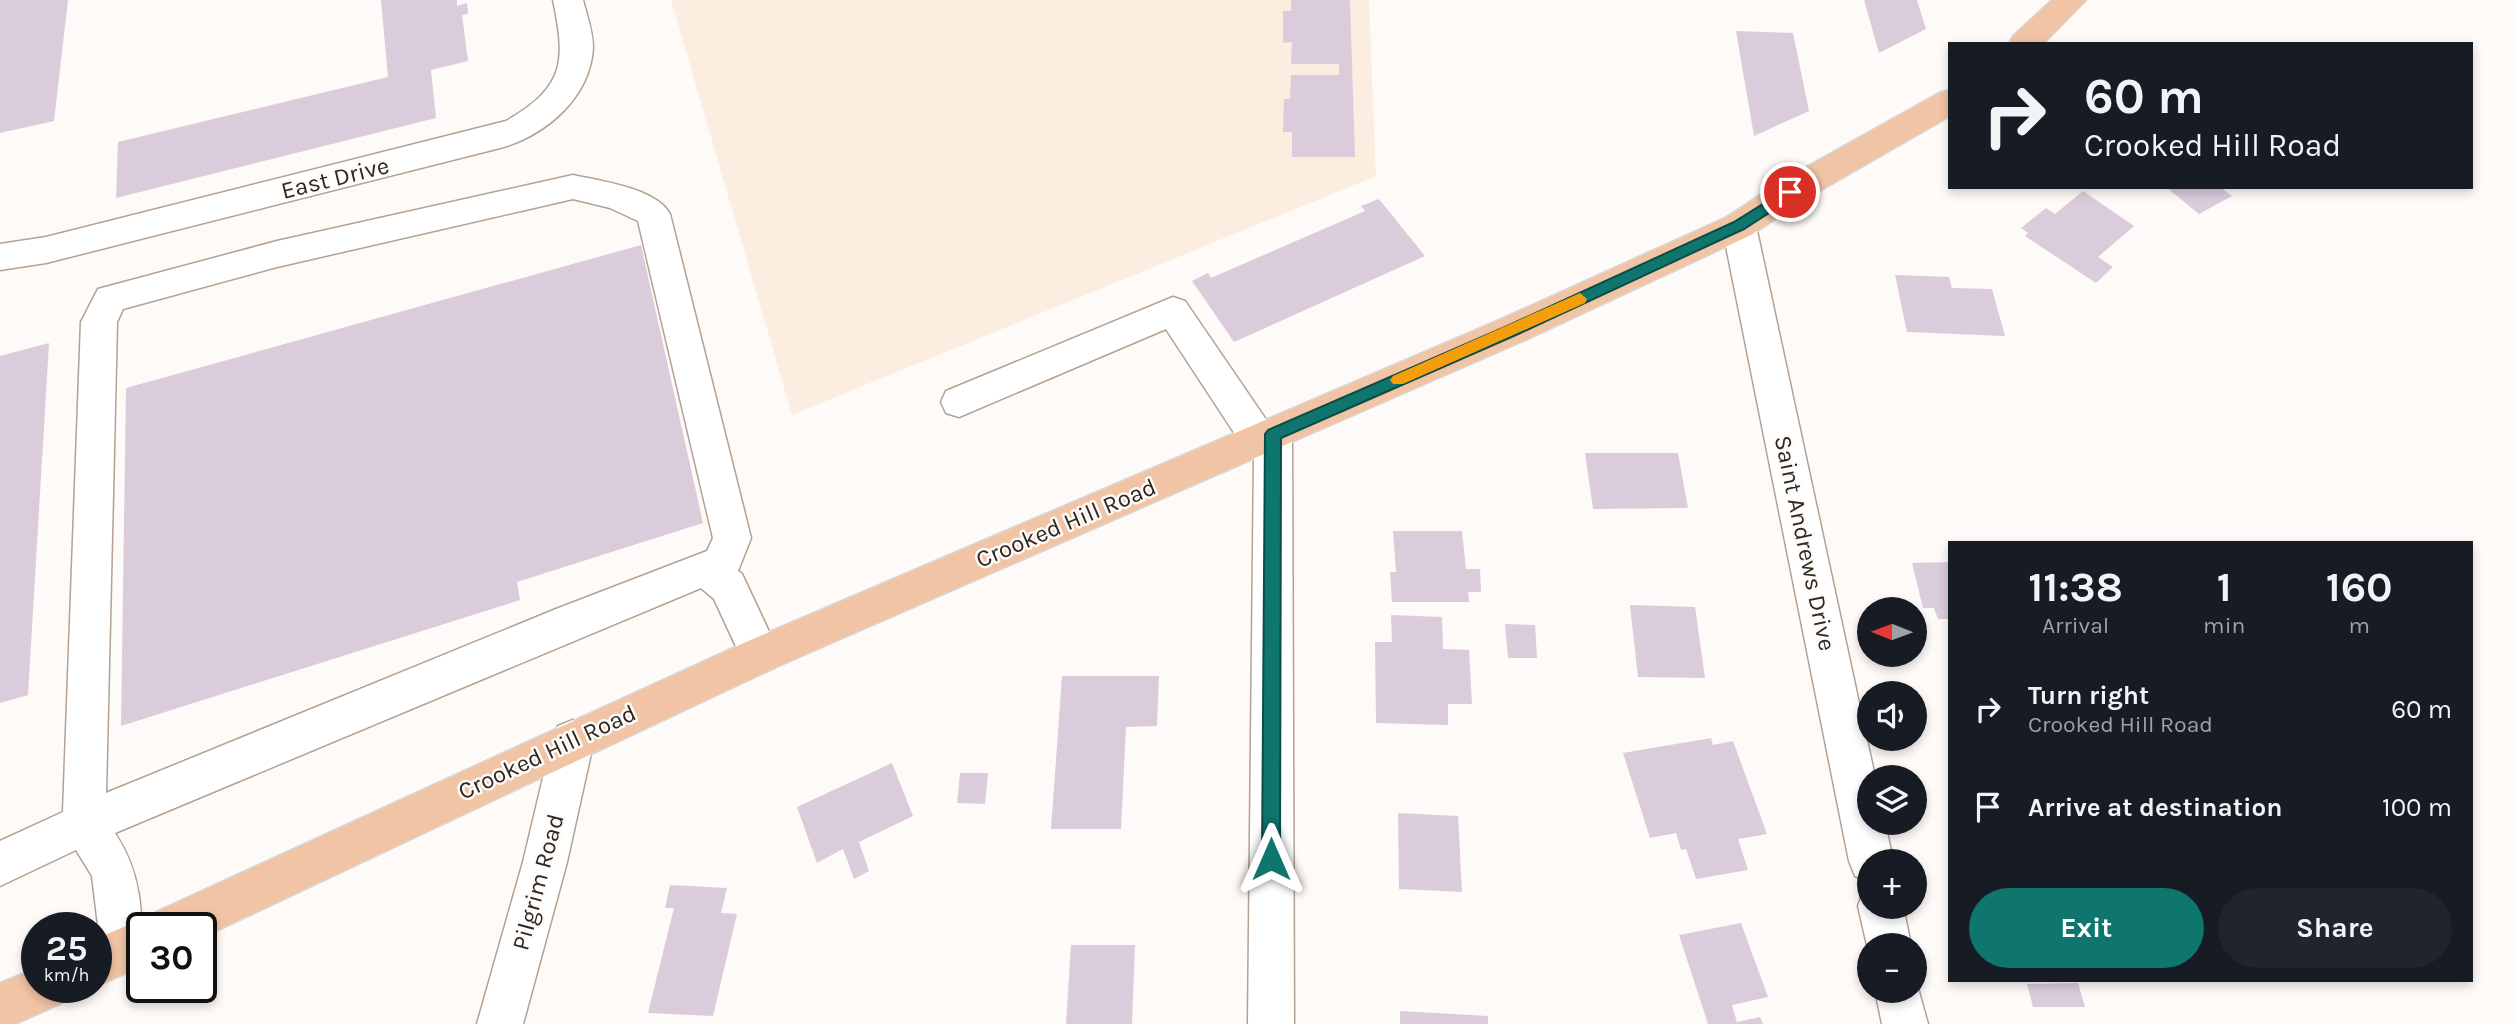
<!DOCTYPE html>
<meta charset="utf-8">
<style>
body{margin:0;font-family:Karla,sans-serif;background:#20242c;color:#f1f3f6;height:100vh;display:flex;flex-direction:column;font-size:26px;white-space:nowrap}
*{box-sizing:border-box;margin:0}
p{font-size:23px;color:#9ea1a6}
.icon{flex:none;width:38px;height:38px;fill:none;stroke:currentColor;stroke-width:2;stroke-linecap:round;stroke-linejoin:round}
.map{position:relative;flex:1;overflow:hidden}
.drawer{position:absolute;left:1948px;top:541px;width:525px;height:441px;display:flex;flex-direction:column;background:#171b24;border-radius:0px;box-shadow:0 4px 10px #0003}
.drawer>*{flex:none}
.hud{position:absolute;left:1948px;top:42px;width:525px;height:147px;border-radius:0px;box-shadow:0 4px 10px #0003;background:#171b24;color:#f1f3f6;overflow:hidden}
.needle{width:46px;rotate:271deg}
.controls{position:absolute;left:1857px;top:597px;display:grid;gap:14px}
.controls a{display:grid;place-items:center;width:70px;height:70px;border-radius:50%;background:#171b24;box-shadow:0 4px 10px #0003;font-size:35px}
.speed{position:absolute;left:21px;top:912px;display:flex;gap:14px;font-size:35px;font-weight:700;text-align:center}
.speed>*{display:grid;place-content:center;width:91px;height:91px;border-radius:50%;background:#171b24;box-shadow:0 4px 10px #0003;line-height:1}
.speed small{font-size:18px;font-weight:400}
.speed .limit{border:4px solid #111;border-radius:10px;background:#fff;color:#111}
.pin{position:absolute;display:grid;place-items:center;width:60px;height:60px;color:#fff;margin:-30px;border:4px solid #fff;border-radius:50%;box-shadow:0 2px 7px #0007}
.me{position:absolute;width:77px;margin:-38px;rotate:0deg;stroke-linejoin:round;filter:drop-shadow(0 0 5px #0008)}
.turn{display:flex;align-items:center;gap:24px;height:147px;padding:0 21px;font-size:32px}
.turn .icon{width:91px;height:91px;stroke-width:2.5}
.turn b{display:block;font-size:49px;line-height:60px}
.eta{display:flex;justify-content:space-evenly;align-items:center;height:119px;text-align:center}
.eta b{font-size:42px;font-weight:700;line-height:49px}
.primary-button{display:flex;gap:14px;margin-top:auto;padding:14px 21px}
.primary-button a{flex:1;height:80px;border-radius:42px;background:#0f766e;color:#fff;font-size:28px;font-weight:700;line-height:80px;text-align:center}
.primary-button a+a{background:#20242c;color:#f1f3f6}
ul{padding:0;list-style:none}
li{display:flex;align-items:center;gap:21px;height:98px;padding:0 21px}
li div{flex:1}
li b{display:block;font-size:26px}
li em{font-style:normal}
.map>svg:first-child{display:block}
</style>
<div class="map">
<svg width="2516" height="1024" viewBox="0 0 2516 1024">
<rect width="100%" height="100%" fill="#fefaf7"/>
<polygon fill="#fcede1" points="671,0 1369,0 1376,176 792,415"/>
<g fill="#dbccdc">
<polygon points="0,0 68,0 54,121 0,133"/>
<polygon points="381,0 457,0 457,6 467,3 468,14 462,15 468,61 431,70 436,118 116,198 118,142 388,77"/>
<polygon points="1291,0 1350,0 1355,157 1292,157 1292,132 1283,132 1284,99 1290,99 1291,75 1339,75 1339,64 1291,64 1292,42 1283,43 1283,11 1291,11"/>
<polygon points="1864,0 1917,0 1926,29 1879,53"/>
<polygon points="1736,31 1793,33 1809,111 1754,136"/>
<polygon points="2166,187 2220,187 2232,196 2199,214"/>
<polygon points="2083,191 2134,226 2098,257 2113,267 2096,283 2025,236 2028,233 2021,228 2046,208 2055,214"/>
<polygon points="1379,199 1425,256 1234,342 1192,281 1208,273 1211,278 1365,211 1361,206"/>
<polygon points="641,245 703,523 517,582 520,600 121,726 126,388"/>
<polygon points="1895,275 1949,277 1952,288 1992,289 2005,336 1907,332"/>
<polygon points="49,343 28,695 0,703 0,356"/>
<polygon points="1585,453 1678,453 1688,508 1593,509"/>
<polygon points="1393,531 1462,531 1466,569 1480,569 1481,592 1468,592 1469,602 1392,602 1390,572 1396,572"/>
<polygon points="1950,562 1950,619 1938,619 1934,608 1923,608 1912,563"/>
<polygon points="1630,605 1695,607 1705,678 1638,677"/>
<polygon points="1391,615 1442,617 1443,649 1469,650 1472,704 1448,704 1448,725 1376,723 1375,642 1392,642"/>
<polygon points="1505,624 1535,625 1537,658 1508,658"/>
<polygon points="1062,676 1159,676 1157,726 1126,727 1121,829 1051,829"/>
<polygon points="1711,738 1713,745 1733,741 1767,834 1738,839 1748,870 1696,879 1686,849 1681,850 1676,833 1650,838 1623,753"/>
<polygon points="892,763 913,816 859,842 869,871 854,879 843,849 817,863 797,807"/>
<polygon points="960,773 988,773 985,804 957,803"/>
<polygon points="1398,813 1458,816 1462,892 1399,889"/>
<polygon points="670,885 727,888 721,913 737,914 713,1016 648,1013 674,908 665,908"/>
<polygon points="1741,923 1768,997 1732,1005 1737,1022 1760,1017 1763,1024 1708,1024 1679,935"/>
<polygon points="1071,945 1135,945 1132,1024 1066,1024"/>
<polygon points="2078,983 2085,1007 2033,1007 2027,984"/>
<polygon points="1400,1011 1488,1016 1488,1024 1400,1024"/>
</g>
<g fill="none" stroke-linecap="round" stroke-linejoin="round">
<g stroke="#b2a294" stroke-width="3">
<g id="minor">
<path d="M553 0H583C587 16 593 32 593 48 590 97 548 133 504 147L46 263 0 270V244L46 237 506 121C565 87 566 62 553 0Z"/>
<path d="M573 175C600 181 656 188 670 214L751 538 738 571 742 574 780 655 774 668 760 674 746 668 714 599 701 588 115 833C143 876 142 914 142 962L140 966 124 973 108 966 101 950 92 876 76 850 0 886V841L63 812 81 322 98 289 277 241ZM573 199 610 208 638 221 713 538 707 551 556 609 106 793 117 322 123 309 277 267Z"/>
<polygon points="1739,213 1751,217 1756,226 1875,777 1869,777 1869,822 1885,822 1893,861 1869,861 1869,882 1855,876 1849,861 1722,226 1727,217"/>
<polygon points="1173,297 1185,301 1267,421 1273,418 1286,423 1292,434 1294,1024 1248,1024 1254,454 1246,451 1166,329 959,417 946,413 941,402 946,391"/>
<polygon points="573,720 588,726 594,740 567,862 523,1024 477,1024 523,862 552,740 558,726"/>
<polygon points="1869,888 1869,906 1903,906 1911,945 1869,945 1869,954 1858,906 1864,890"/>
<polygon points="1914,974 1928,1024 1882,1024 1875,990 1914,990"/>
</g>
</g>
<g stroke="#d9d8d7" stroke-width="3">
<g id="major">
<polygon points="2052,0 2086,0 2043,44 2009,44 2013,36"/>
<polygon points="1950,90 1950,116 1802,201 1751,235 1523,341 774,668 201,938 201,928 142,928 142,966 96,986 96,939 142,919 151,923 156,912 746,642 1497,321 1727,217 1778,183 1939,93"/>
<polygon points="37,968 37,987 69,987 62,1003 15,1024 0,1024 0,983"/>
</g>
</g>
<use href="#minor" fill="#fff" fill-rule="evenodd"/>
<use href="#major" fill="#f1c4a5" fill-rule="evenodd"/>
</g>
<polygon fill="#0f766e" stroke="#0a4d48" stroke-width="2" points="1790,187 1795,188 1795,196 1744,229 1516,335 1281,438 1280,859 1278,866 1271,868 1265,866 1262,859 1265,434 1268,430 1505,327 1734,222"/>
<polygon fill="#f59e0b" points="1580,293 1587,299 1585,303 1403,384 1393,384 1390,380 1393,376"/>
<g text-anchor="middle" stroke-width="5" stroke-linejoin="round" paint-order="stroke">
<g font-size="24" fill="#2d2721" stroke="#fefaf7">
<text transform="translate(335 178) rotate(-14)" y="8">East Drive</text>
<text transform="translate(1066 523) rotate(-23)" y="8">Crooked Hill Road</text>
<text transform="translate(1805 543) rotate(78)" y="8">Saint Andrews Drive</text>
<text transform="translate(547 752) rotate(-25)" y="8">Crooked Hill Road</text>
<text transform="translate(538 882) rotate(-75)" y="8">Pilgrim Road</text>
</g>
</g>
</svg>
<div class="controls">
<a><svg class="needle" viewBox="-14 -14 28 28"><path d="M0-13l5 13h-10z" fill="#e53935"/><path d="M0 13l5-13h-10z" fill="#9ea1a6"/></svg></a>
<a><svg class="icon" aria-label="sound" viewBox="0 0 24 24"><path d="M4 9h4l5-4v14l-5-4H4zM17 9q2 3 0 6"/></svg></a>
<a><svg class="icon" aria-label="layers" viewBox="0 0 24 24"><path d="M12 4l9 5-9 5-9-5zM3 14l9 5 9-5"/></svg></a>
<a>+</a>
<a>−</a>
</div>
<div class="speed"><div>25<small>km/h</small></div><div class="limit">30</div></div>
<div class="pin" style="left:1790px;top:192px;background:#d93025"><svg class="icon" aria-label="arrive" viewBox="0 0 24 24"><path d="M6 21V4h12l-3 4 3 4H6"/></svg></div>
<svg class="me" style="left:1271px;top:859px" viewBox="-20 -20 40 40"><path d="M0-17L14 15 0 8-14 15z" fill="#0f766e" stroke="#fff" stroke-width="4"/></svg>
<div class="hud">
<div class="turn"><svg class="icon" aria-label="right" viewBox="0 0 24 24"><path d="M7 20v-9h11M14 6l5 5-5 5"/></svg><div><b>60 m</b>Crooked Hill Road</div></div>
</div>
<section class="drawer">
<div class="eta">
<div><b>11:38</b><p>Arrival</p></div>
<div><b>1</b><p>min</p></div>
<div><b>160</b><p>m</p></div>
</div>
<ul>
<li><svg class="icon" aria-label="right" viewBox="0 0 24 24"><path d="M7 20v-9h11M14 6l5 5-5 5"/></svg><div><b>Turn right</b><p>Crooked Hill Road</p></div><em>60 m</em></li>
<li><svg class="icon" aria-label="arrive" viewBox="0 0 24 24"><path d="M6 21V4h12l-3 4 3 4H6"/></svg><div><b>Arrive at destination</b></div><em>100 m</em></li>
</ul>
<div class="primary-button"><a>Exit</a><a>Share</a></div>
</section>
</div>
